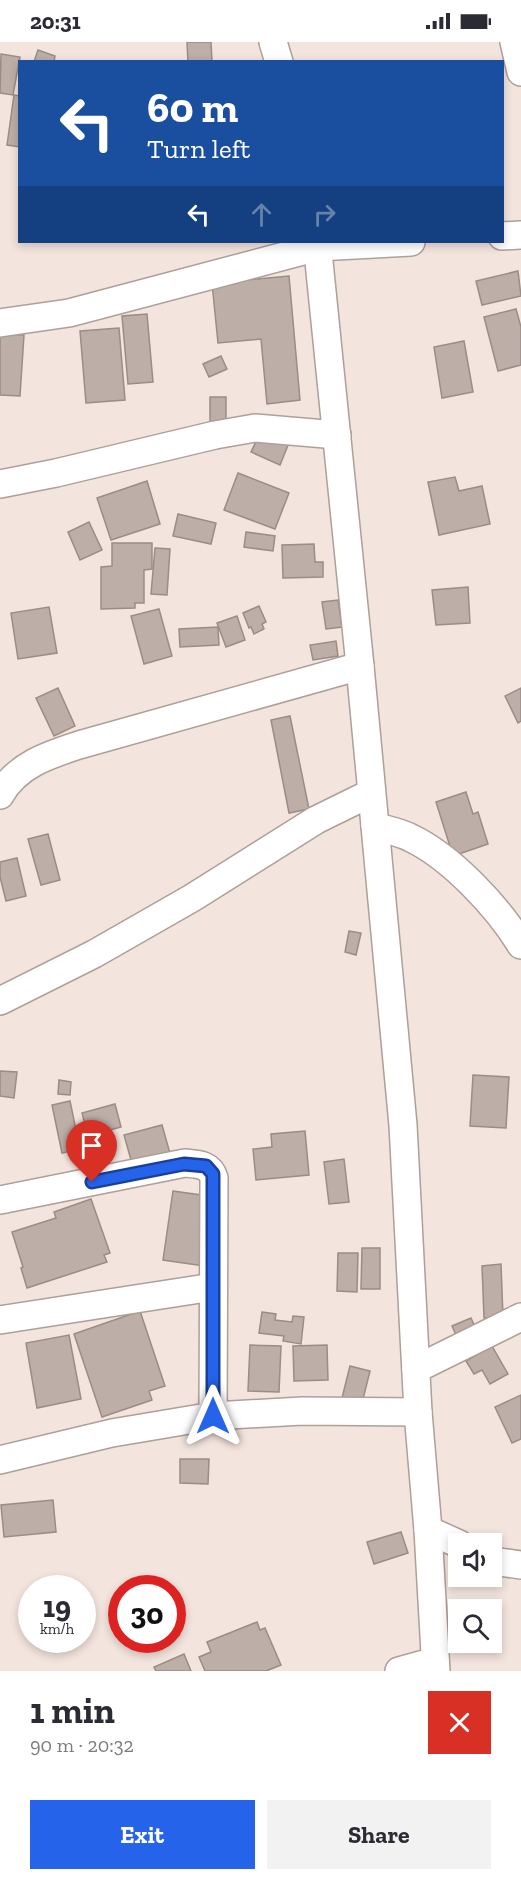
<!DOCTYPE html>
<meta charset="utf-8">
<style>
body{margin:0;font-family:"Zilla Slab",serif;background:#f2f2f3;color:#2b2b33;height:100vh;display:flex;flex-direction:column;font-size:22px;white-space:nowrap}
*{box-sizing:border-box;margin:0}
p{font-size:20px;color:#7c7c81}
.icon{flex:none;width:33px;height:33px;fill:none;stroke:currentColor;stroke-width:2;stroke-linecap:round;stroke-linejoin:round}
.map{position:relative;height:1629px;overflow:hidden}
.panel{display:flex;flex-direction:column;background:#fff;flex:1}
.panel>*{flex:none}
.guide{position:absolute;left:18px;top:18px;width:486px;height:183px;border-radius:0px;box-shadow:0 3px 9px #0003;background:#1a4fa0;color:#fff;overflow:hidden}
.buttons{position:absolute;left:448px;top:1491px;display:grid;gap:12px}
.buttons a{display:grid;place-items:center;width:54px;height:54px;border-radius:0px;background:#fff;box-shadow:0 3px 9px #0003;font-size:30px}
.speed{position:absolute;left:18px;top:1533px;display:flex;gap:12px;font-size:30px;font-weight:700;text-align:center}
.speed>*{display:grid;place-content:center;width:78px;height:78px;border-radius:50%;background:#fff;box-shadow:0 3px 9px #0003;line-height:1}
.speed small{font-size:15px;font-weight:400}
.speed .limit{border:9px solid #d22;background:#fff;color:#111}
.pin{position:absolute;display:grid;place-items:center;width:51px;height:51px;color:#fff;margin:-62px -26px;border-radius:50% 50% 50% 0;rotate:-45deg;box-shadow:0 0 6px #0007}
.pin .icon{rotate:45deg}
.me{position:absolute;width:66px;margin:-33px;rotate:0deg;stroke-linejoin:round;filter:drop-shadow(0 0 4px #0008)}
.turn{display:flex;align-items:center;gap:21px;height:126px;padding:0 30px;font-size:27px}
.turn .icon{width:78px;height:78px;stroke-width:2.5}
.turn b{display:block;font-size:42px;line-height:51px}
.lanes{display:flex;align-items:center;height:57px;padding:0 30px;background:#0003;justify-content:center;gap:30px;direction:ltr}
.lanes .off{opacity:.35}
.round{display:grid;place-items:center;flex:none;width:63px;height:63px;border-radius:0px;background:#f2f2f3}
.head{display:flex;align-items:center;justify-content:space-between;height:102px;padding:0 30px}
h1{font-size:36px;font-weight:800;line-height:45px}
.cta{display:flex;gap:12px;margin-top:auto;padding:12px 30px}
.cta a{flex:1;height:69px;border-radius:0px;background:#2563eb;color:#fff;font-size:24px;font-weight:800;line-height:69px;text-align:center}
.cta a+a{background:#f2f2f3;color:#2b2b33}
.status{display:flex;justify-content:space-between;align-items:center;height:42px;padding:0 30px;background:#fff;direction:ltr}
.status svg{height:16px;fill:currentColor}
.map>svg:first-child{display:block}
</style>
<div class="status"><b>20:31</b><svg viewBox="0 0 49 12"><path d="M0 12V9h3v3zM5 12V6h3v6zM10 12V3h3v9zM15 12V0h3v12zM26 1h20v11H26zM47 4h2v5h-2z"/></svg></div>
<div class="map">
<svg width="521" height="1629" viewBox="0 0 521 1629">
<rect width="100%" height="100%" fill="#f3e4dd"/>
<g fill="#bdaea8" stroke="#9b8c86" stroke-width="1.5">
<polygon points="187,0 211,0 212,20 188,20"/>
<polygon points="38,8 55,14 54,20 34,20"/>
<polygon points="1,12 20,15 13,53 0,51"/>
<polygon points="14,53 20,54 20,105 7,103"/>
<polygon points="518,229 521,254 482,263 476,239"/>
<polygon points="289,234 300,358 267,362 261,297 218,301 212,241"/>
<polygon points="516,267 521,285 521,323 498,329 484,275"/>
<polygon points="147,272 153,340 128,342 122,274"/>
<polygon points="119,286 125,358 86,361 80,289"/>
<polygon points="0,292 24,293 20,354 0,353"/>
<polygon points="464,299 473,350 442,356 434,305"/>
<polygon points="221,314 227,327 209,335 203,322"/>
<rect x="210" y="355" width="16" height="26"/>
<polygon points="261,389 289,401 280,423 251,410"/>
<polygon points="238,431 289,451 275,487 224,468"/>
<polygon points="455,435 459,449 482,444 490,482 439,493 428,440"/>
<polygon points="147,439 160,482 111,498 97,456"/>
<polygon points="178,472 216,481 211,502 173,494"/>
<polygon points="89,480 102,508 80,518 68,490"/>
<polygon points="246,490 275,494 273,509 244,505"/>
<polygon points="112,501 152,501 152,527 144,528 144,561 135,561 135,566 101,567 101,525 112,524"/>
<polygon points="314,502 315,520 323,520 323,535 283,536 282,503"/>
<polygon points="155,506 170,507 167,553 151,552"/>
<polygon points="468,545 470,581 436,583 432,548"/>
<polygon points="338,558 342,585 326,587 322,560"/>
<polygon points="259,564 266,580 262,582 264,587 254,592 251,585 249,586 243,571"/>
<polygon points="49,565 57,611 18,617 11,571"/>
<polygon points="159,567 172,614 144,622 131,574"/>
<polygon points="237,574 245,598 226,605 217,581"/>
<polygon points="218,585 219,603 180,605 179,587"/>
<polygon points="336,599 338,614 313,618 310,603"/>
<polygon points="58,646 75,684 54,694 36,656"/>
<polygon points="521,646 521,679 518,681 505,654"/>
<polygon points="290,674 309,767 289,771 271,678"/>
<polygon points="466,750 473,772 478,770 488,802 453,814 436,760"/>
<polygon points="48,792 60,838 41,843 28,797"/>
<polygon points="17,816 26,854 6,859 0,835 0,820"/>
<polygon points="349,889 361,891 356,913 345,910"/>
<polygon points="0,1029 17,1030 14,1056 0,1054"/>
<polygon points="473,1033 509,1035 506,1086 470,1084"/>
<polygon points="59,1038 71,1040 70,1053 58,1052"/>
<polygon points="70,1059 80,1107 62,1111 52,1063"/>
<polygon points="115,1062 121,1085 88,1094 82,1071"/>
<polygon points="162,1083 171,1115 133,1125 124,1093"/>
<polygon points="305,1089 309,1133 256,1138 253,1107 272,1105 271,1092"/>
<polygon points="344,1117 349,1160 329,1162 324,1120"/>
<polygon points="173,1149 208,1154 204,1224 163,1218"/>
<polygon points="91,1157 110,1211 104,1213 107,1220 27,1246 21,1226 23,1225 12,1190 56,1176 54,1170"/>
<polygon points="362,1206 380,1206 380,1247 361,1247"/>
<polygon points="338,1211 358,1211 357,1250 337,1249"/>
<polygon points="501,1222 503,1275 484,1276 482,1224"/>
<polygon points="140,1269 165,1344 149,1349 152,1358 102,1375 74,1292"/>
<polygon points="262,1270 276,1272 275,1278 292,1280 293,1274 304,1275 301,1302 283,1299 284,1294 259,1291"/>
<polygon points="471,1276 479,1294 460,1302 452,1284"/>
<polygon points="69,1293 81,1357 37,1366 26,1301"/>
<polygon points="250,1303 281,1304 279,1350 248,1349"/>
<polygon points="327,1303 328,1338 294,1339 293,1304"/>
<polygon points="492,1304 508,1332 490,1342 482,1328 474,1332 466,1319"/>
<polygon points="350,1324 370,1329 362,1361 342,1356"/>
<polygon points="521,1353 521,1397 512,1401 495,1365"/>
<polygon points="180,1417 209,1417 208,1442 180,1441"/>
<polygon points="53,1458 56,1490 4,1495 1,1463"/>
<polygon points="401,1490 408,1511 374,1522 367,1500"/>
<polygon points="462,1534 482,1534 482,1535 466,1543"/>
<polygon points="257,1580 260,1588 265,1586 281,1623 266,1629 205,1629 199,1615 211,1610 207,1600"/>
<polygon points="184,1612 191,1629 156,1629 154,1625"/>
</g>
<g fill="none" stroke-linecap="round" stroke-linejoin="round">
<g stroke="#ae9f99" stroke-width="30">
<g id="street">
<polyline points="273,0 279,20"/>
<polyline points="514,0 521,30"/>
<polyline points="502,194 521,193"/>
<polyline points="317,200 360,624 403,1083 418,1370 428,1488 436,1629"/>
<polyline points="0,281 69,271 318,205 411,200"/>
<polyline points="0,442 56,431 215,393 255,386 337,393"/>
<path d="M0 753C17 723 48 713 79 703L360 624"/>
<path d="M375 784C386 788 400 790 411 796 451 815 498 865 521 903"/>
<polyline points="0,959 94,912 192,856 316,778 371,751"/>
<path d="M0 1158 185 1121C197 1122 210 1122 214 1136L213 1374"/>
<polyline points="0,1278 213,1245"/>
<polyline points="416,1327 521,1275"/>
<polyline points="0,1418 112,1391 213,1374 302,1369 418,1370"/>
<polyline points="428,1488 459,1502"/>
<polyline points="492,1517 499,1520 521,1523"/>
<polyline points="399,1629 435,1619"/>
</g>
</g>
<use href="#street" stroke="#fff" stroke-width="27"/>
</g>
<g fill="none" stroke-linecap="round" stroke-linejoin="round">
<g stroke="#184099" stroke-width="15">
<polyline id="route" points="92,1140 184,1122 206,1124 213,1132 213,1374"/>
</g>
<use href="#route" stroke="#2563eb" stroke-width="10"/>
</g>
</svg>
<div class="buttons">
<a><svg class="icon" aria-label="sound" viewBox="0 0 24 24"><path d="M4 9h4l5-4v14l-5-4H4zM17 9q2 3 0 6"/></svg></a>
<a><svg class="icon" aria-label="search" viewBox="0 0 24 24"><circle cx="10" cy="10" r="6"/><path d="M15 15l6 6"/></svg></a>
</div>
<div class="speed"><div>19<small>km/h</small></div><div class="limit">30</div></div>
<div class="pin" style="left:92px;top:1140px;background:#d93025"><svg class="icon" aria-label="arrive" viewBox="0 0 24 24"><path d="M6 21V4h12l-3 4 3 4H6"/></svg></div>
<svg class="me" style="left:213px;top:1374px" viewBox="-20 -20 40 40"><path d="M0-17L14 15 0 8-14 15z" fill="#2563eb" stroke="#fff" stroke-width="4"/></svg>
<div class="guide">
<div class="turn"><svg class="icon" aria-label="left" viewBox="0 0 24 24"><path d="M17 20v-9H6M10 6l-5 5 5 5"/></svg><div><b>60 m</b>Turn left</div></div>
<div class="lanes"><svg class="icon" aria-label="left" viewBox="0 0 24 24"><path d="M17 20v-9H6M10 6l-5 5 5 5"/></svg><svg class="icon off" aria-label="ahead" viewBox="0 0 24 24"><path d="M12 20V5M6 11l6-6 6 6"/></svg><svg class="icon off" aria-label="right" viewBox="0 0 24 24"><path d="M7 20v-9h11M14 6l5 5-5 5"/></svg></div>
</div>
</div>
<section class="panel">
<div class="head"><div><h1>1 min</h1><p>90 m · 20:32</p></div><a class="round" style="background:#d93025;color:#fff"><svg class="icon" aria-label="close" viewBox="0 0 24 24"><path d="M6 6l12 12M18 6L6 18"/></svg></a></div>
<div class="cta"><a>Exit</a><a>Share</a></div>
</section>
